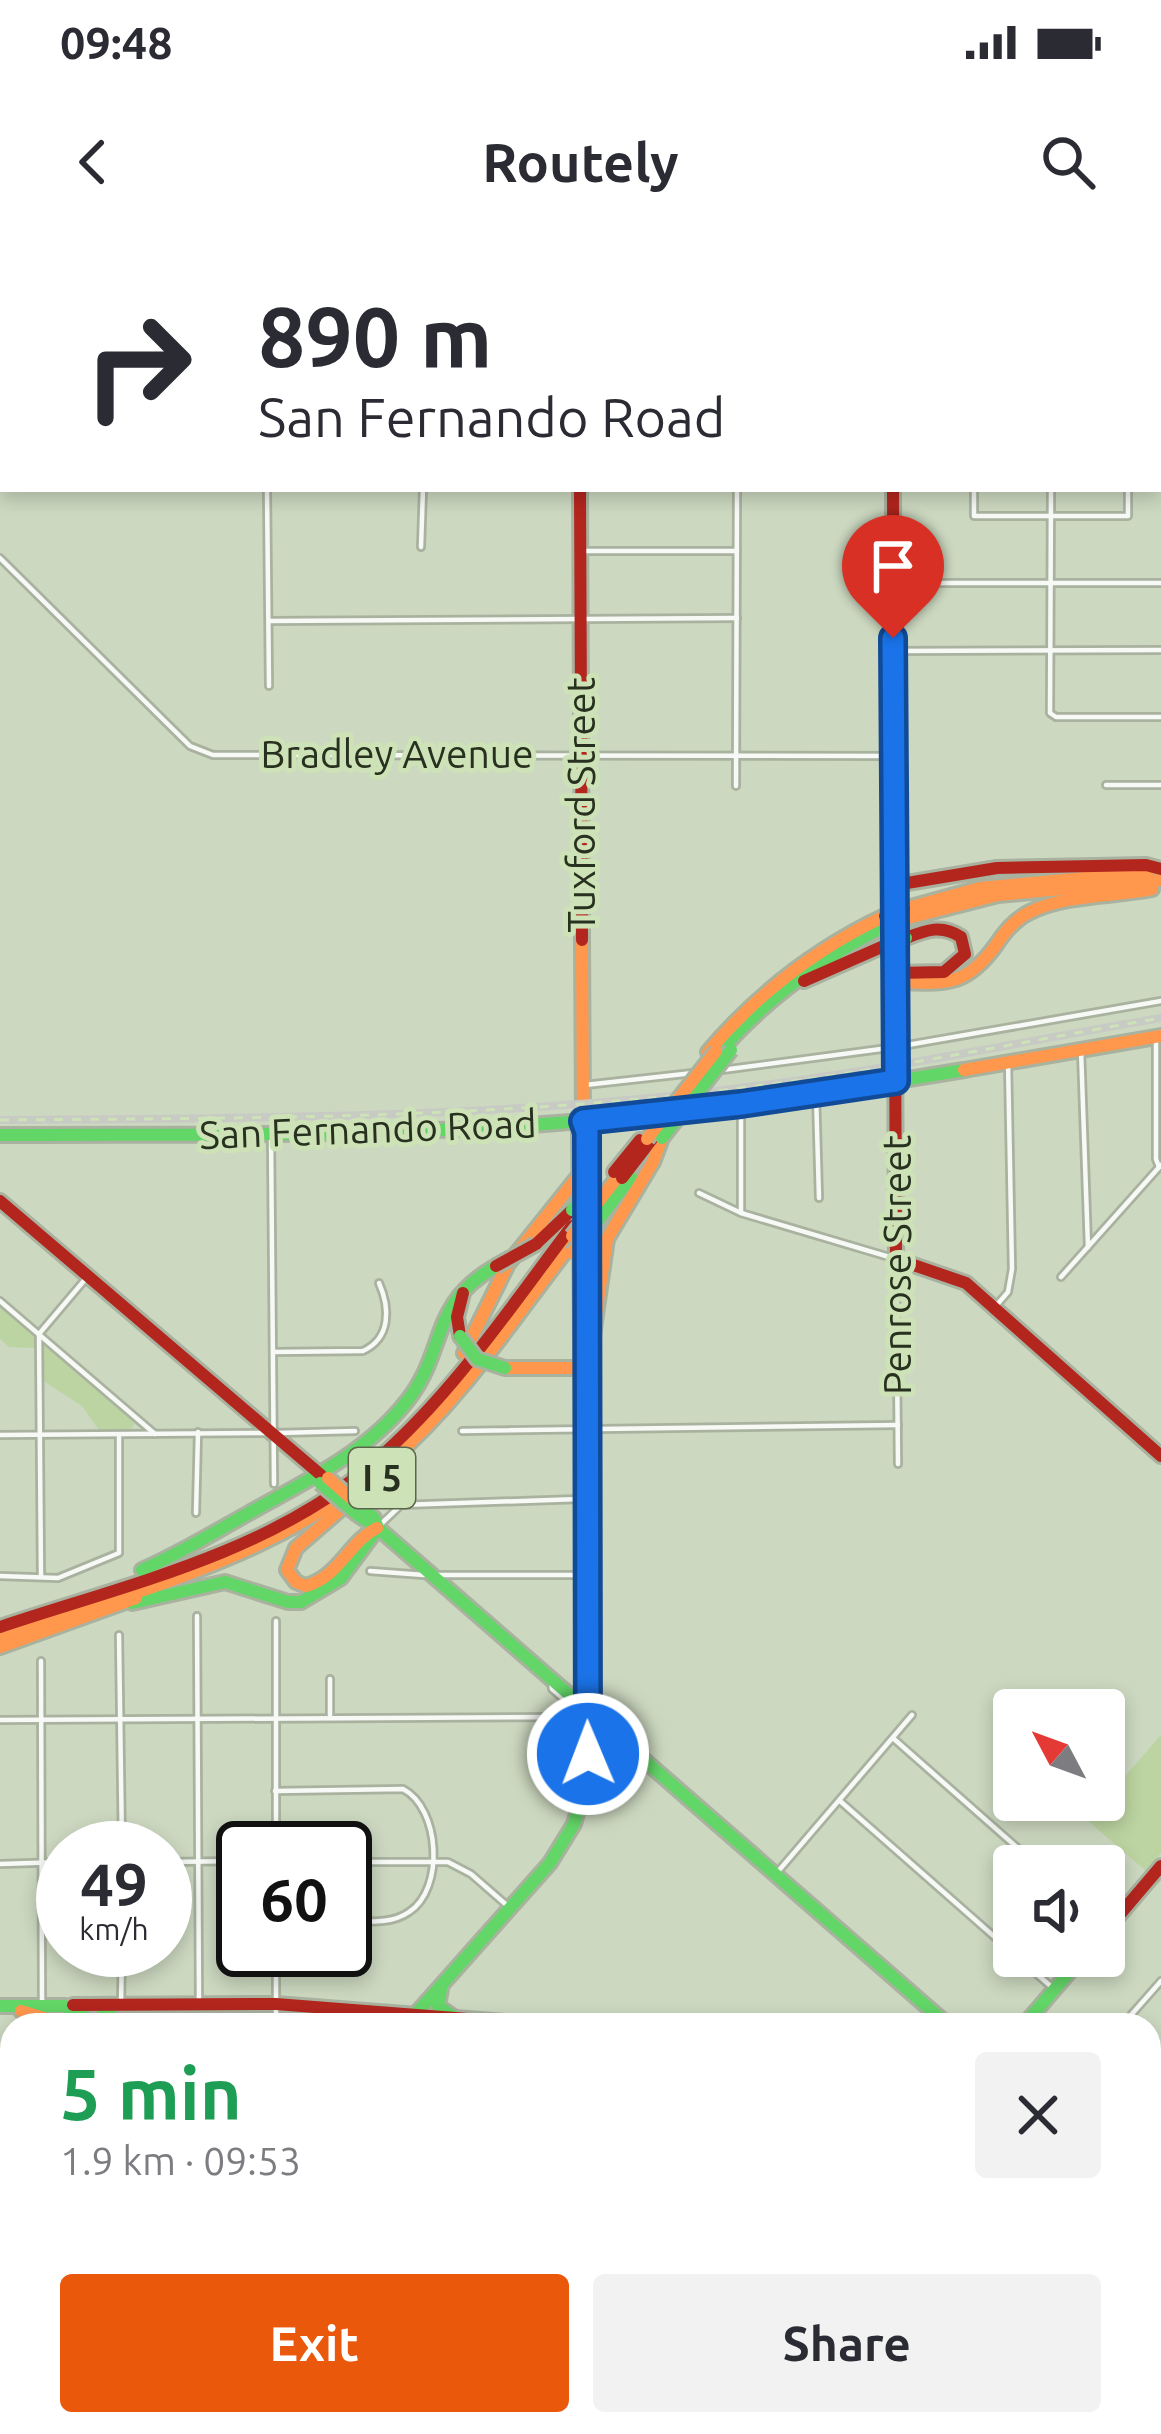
<!DOCTYPE html>
<meta charset="utf-8">
<style>
body{margin:0;font-family:Ubuntu,sans-serif;background:#f2f2f3;color:#2b2b33;height:100vh;display:flex;flex-direction:column;font-size:45px;white-space:nowrap}
*{box-sizing:border-box;margin:0}
p{font-size:39px;color:#7c7c81}
.icon{flex:none;width:66px;height:66px;fill:none;stroke:currentColor;stroke-width:2;stroke-linecap:round;stroke-linejoin:round}
.map{position:relative;flex:1;overflow:hidden}
.drawer{position:absolute;left:0px;top:1773px;width:1161px;height:423px;display:flex;flex-direction:column;background:#fff;border-radius:36px 36px 0 0;box-shadow:0 6px 18px #0003}
.drawer>*{flex:none}
.hud{position:absolute;left:0px;top:0px;width:1161px;height:252px;box-shadow:0 6px 18px #0003;background:#fff;color:#2b2b33;overflow:hidden}
.needle{width:78px;rotate:311deg}
.tools{position:absolute;left:993px;top:1449px;display:grid;gap:24px}
.tools a{display:grid;place-items:center;width:132px;height:132px;border-radius:12px;background:#fff;box-shadow:0 6px 18px #0003;font-size:60px}
.speed{position:absolute;left:36px;top:1581px;display:flex;gap:24px;font-size:60px;font-weight:700;text-align:center}
.speed>*{display:grid;place-content:center;width:156px;height:156px;border-radius:50%;background:#fff;box-shadow:0 6px 18px #0003;line-height:1}
.speed small{font-size:30px;font-weight:400}
.speed .limit{border:6px solid #111;border-radius:18px;background:#fff;color:#111}
.pin{position:absolute;display:grid;place-items:center;width:102px;height:102px;color:#fff;margin:-123px -51px;border-radius:50% 50% 50% 0;rotate:-45deg;box-shadow:0 0 12px #0007}
.pin .icon{rotate:45deg}
.me{position:absolute;width:132px;margin:-66px;rotate:359deg;stroke-linejoin:round;filter:drop-shadow(0 0 9px #0008)}
.turn{display:flex;align-items:center;gap:42px;height:252px;padding:0 60px;font-size:54px}
.turn .icon{width:156px;height:156px;stroke-width:2.5}
.turn b{display:block;font-size:84px;line-height:102px}
.round{display:grid;place-items:center;flex:none;width:126px;height:126px;border-radius:12px;background:#f2f2f3}
.headline{display:flex;align-items:center;justify-content:space-between;height:204px;padding:0 60px}
h1{font-size:72px;font-weight:700;line-height:90px;color:#1e9e55}
.primary-button{display:flex;gap:24px;margin-top:auto;padding:24px 60px}
.primary-button a{flex:1;height:138px;border-radius:12px;background:#ea580c;color:#fff;font-size:48px;font-weight:700;line-height:138px;text-align:center}
.primary-button a+a{background:#f2f2f3;color:#2b2b33}
.status{display:flex;justify-content:space-between;align-items:center;height:84px;padding:0 60px;background:#fff;direction:ltr}
.status svg{height:33px;fill:currentColor}
header{display:flex;justify-content:space-between;align-items:center;height:156px;padding:0 60px;background:#fff;font-size:54px;font-weight:700}
.map>svg:first-child{display:block}
</style>
<div class="status"><b>09:48</b><svg viewBox="0 0 49 12"><path d="M0 12V9h3v3zM5 12V6h3v6zM10 12V3h3v9zM15 12V0h3v12zM26 1h20v11H26zM47 4h2v5h-2z"/></svg></div>
<header><svg class="icon" aria-label="back" viewBox="0 0 24 24"><path d="M15 5l-7 7 7 7"/></svg>Routely<svg class="icon" aria-label="search" viewBox="0 0 24 24"><circle cx="10" cy="10" r="6"/><path d="M15 15l6 6"/></svg></header>
<div class="map">
<svg width="1161" height="2194" viewBox="0 0 1161 2194">
<rect width="100%" height="100%" fill="#ccd8c0"/>
<g fill="#bcd4a1">
<polygon points="0,1065 35,1096 35,1108 9,1107 0,1099"/>
<polygon points="46,1105 135,1182 131,1190 99,1190 82,1166 42,1140 42,1108"/>
<polygon points="1161,1495 1161,1613 1146,1631 1087,1580"/>
</g>
<g fill="none" stroke-linecap="round" stroke-linejoin="round">
<g stroke="#a9b29f" stroke-width="10">
<g id="street">
<polyline points="267,0 267,3"/>
<polyline points="424,0 424,3"/>
<polyline points="1150,0 1153,3"/>
<polyline points="1158,7 1161,10"/>
<polyline points="1158,71 1161,67"/>
<polyline points="267,249 269,446"/>
<polyline points="974,249 974,276 1128,276 1128,249"/>
<polyline points="1051,249 1050,473 1056,477 1161,477"/>
<polyline points="421,307 423,249"/>
<polyline points="581,311 737,311"/>
<polyline points="0,318 190,506 213,515 893,516"/>
<polyline points="897,343 1161,343"/>
<polyline points="269,381 737,378"/>
<polyline points="897,411 1161,410"/>
<polyline points="1106,545 1161,545"/>
<polyline points="736,546 737,249"/>
<polyline points="1156,797 1156,919 1159,927"/>
<polyline points="1081,810 1088,1007"/>
<polyline points="722,830 896,807 1161,761"/>
<polyline points="585,845 693,833"/>
<polyline points="816,854 819,958"/>
<polyline points="271,894 274,1244"/>
<polyline points="699,953 741,973 896,1019 898,1224"/>
<polyline points="741,973 741,864"/>
<polyline points="1061,1037 1161,925"/>
<polyline points="0,1061 155,1194"/>
<polyline points="995,1067 1008,1052 1012,1029 1008,822"/>
<path d="M273 1112 363 1111C391 1098 390 1068 379 1043"/>
<polyline points="462,1191 898,1185"/>
<polyline points="277,1193 355,1191"/>
<polyline points="0,1195 265,1193"/>
<polyline points="196,1273 198,1192"/>
<polyline points="379,1286 401,1265 580,1259"/>
<polyline points="370,1331 424,1335"/>
<polyline points="435,1335 580,1335"/>
<polyline points="0,1336 58,1338 119,1313 119,1197"/>
<polyline points="41,1336 39,1094 88,1036"/>
<polyline points="197,1376 199,1766"/>
<polyline points="276,1381 276,1608"/>
<polyline points="119,1395 122,1608"/>
<polyline points="41,1421 42,1763"/>
<polyline points="551,1441 552,1449 567,1462 563,1475"/>
<polyline points="330,1475 330,1439"/>
<polyline points="0,1480 557,1477 581,1483"/>
<polyline points="894,1499 1038,1626"/>
<path d="M275 1551 403 1549C440 1568 445 1649 409 1672 390 1685 367 1681 345 1681"/>
<polyline points="840,1561 1014,1714"/>
<polyline points="165,1622 243,1621"/>
<polyline points="345,1622 448,1622 471,1634 510,1668"/>
<polyline points="0,1624 63,1622"/>
<polyline points="775,1635 912,1475"/>
<polyline points="1016,1716 1054,1749"/>
<polyline points="121,1764 122,1710"/>
<polyline points="1124,1783 1161,1741"/>
<polyline points="276,1785 276,1710"/>
<polyline points="1149,1863 1161,1849"/>
<polyline points="1149,1864 1161,1874"/>
<polyline points="0,2051 12,2056"/>
<polyline points="5,2052 12,2040"/>
<polyline points="1149,2053 1161,2063"/>
<polyline points="1149,2078 1161,2064"/>
<polyline points="12,2133 12,2132"/>
<polyline points="1149,2150 1161,2160"/>
<polyline points="101,2184 112,2194"/>
<polyline points="209,2184 220,2194"/>
<polyline points="315,2184 326,2194"/>
<polyline points="421,2184 432,2194"/>
<polyline points="753,2184 764,2194"/>
<polyline points="974,2184 985,2194"/>
<polyline points="1083,2184 1095,2194"/>
<polyline points="290,2194 298,2184"/>
<polyline points="763,2194 775,2184"/>
<polyline points="857,2194 866,2184"/>
<polyline points="954,2194 963,2184"/>
<polyline points="1047,2194 1055,2184"/>
</g>
</g>
<g stroke="#a9b29f" stroke-width="18">
<g id="fast">
<polyline points="890,0 890,3"/>
<path d="M721 810C768 757 822 718 885 686"/>
<path d="M0 895C176 894 353 897 530 885 675 875 820 854 964 830"/>
<polyline points="595,984 631,937"/>
<polyline points="588,988 588,1167"/>
<polyline points="353,1260 374,1278 378,1288"/>
<polyline points="358,1275 378,1288 948,1785"/>
<path d="M142 1330C179 1314 213 1293 249 1273 304 1242 367 1213 407 1161 448 1109 428 1065 496 1026"/>
<polyline points="132,1363 225,1342 288,1362 301,1362 341,1338 378,1288"/>
<polyline points="441,1749 438,1766 455,1778"/>
<polyline points="0,1766 65,1766 100,1785"/>
<polyline points="103,1785 103,1774 115,1765"/>
<polyline points="406,1785 550,1623 574,1584 586,1543 583,1287"/>
<polyline points="1024,1785 1083,1716"/>
<polyline points="1149,1958 1161,1969"/>
<polyline points="536,2184 548,2194"/>
</g>
</g>
<g stroke="#a9b29f" stroke-width="18">
<g id="slow">
<polyline points="1002,0 1007,3"/>
<polyline points="592,3 593,0"/>
<polyline points="0,37 3,37"/>
<polyline points="1158,40 1161,40"/>
<polyline points="1158,101 1161,103"/>
<polyline points="904,669 980,648 1148,632"/>
<polyline points="904,679 998,655 1161,640"/>
<polyline points="582,700 583,881 579,894 583,1287"/>
<path d="M896 742C945 743 965 748 996 705 1005 691 1015 679 1030 672 1067 654 1112 657 1152 649"/>
<path d="M708 812C758 753 815 709 885 676"/>
<polyline points="964,830 1161,796"/>
<polyline points="595,966 624,929"/>
<polyline points="464,1113 508,1024 580,934"/>
<polyline points="505,1128 581,1128 589,1123 607,999 653,922 662,898"/>
<path d="M349 1262 296 1308 287 1330 296 1342 306 1346C339 1337 349 1302 377 1288"/>
<path d="M0 1397C135 1352 280 1316 390 1221 462 1159 514 1077 572 1003"/>
<polyline points="0,1407 136,1358"/>
<polyline points="21,1771 67,1785"/>
</g>
</g>
<g stroke="#a9b29f" stroke-width="18">
<g id="jam">
<polyline points="1016,0 1021,3"/>
<polyline points="580,249 582,700"/>
<polyline points="893,249 896,1019 966,1043 1161,1216"/>
<polyline points="895,645 997,628 1146,625 1161,629"/>
<path d="M896 733 944 732 965 714 961 697C942 684 926 690 906 698"/>
<polyline points="804,741 886,705"/>
<polyline points="583,881 587,892 588,957"/>
<polyline points="614,932 640,900"/>
<polyline points="622,938 652,899"/>
<polyline points="0,961 321,1235"/>
<polyline points="536,1004 572,970"/>
<polyline points="460,1096 457,1077 463,1053"/>
<path d="M0 1387C122 1346 257 1316 359 1235 445 1166 506 1073 572 986"/>
<polyline points="1104,1693 1161,1626"/>
<polyline points="73,1765 276,1764 545,1785"/>
<polyline points="49,2194 57,2184"/>
<polyline points="668,2194 677,2184"/>
</g>
</g>
<use href="#street" stroke="#f7f9f6" stroke-width="4.5"/>
<use href="#fast" stroke="#63d668" stroke-width="12"/>
<use href="#slow" stroke="#ff974d" stroke-width="12"/>
<use href="#jam" stroke="#b3261e" stroke-width="12"/>
<g stroke="#c8cac4" stroke-width="8">
<path id="rail" d="M0 880C253 878 505 879 756 846 892 829 1026 801 1161 778"/>
</g>
<use href="#rail" stroke="#cde2b6" stroke-width="3" stroke-dasharray="9" stroke-linecap="butt"/>
<g stroke="#a9b29f" stroke-width="18" stroke-linecap="butt">
<g id="fast-bridge">
<polyline points="886,705 906,698"/>
<polyline points="662,898 731,810"/>
<polyline points="572,970 596,943"/>
<polyline points="460,1096 477,1119 505,1128"/>
<polyline points="320,1243 358,1275"/>
</g>
</g>
<g stroke="#a9b29f" stroke-width="18" stroke-linecap="butt">
<g id="slow-bridge">
<polyline points="885,694 904,687"/>
<polyline points="647,899 716,811"/>
<polyline points="572,996 595,966"/>
<polyline points="572,1013 595,984"/>
<polyline points="328,1238 353,1260"/>
</g>
</g>
<g stroke="#a9b29f" stroke-width="18" stroke-linecap="butt">
<g id="jam-bridge">
<polyline points="885,676 904,669"/>
<polyline points="496,1026 536,1004"/>
</g>
</g>
<use href="#fast-bridge" stroke="#63d668" stroke-width="12"/>
<use href="#slow-bridge" stroke="#ff974d" stroke-width="12"/>
<use href="#jam-bridge" stroke="#b3261e" stroke-width="12"/>
</g>
<g fill="none" stroke-linecap="round" stroke-linejoin="round">
<g stroke="#114b97" stroke-width="30">
<polyline id="route" points="588,1514 587,892 583,881 741,864 896,841 893,398"/>
</g>
<use href="#route" stroke="#1a73e8" stroke-width="21"/>
</g>
<g text-anchor="middle" stroke-width="10" stroke-linejoin="round" paint-order="stroke">
<rect fill="#cde2b6" stroke="#5a654c" stroke-width="3" x="349" y="1208" width="66" height="60" rx="9"/>
<g font-size="36" font-weight="bold" fill="#28301f">
<text x="382" y="1251">I 5</text>
</g>
<g font-size="39" fill="#28301f" stroke="#cde2b6">
<text x="397" y="528">Bradley Avenue</text>
<text transform="translate(581 565) rotate(-90)" y="14">Tuxford Street</text>
<text transform="translate(368 889) rotate(-2)" y="14">San Fernando Road</text>
<text transform="translate(897 1025) rotate(-90)" y="14">Penrose Street</text>
</g>
</g>
</svg>
<div class="tools">
<a><svg class="needle" viewBox="-14 -14 28 28"><path d="M0-13l5 13h-10z" fill="#e53935"/><path d="M0 13l5-13h-10z" fill="#7c7c81"/></svg></a>
<a><svg class="icon" aria-label="sound" viewBox="0 0 24 24"><path d="M4 9h4l5-4v14l-5-4H4zM17 9q2 3 0 6"/></svg></a>
</div>
<div class="speed"><div>49<small>km/h</small></div><div class="limit">60</div></div>
<div class="pin" style="left:893px;top:398px;background:#d93025"><svg class="icon" aria-label="arrive" viewBox="0 0 24 24"><path d="M6 21V4h12l-3 4 3 4H6"/></svg></div>
<svg class="me" style="left:588px;top:1514px" viewBox="-20 -20 40 40"><circle r="17" fill="#1a73e8" stroke="#fff" stroke-width="3"/><path d="M0-11L8 9 0 5-8 9z" fill="#fff"/></svg>
<div class="hud">
<div class="turn"><svg class="icon" aria-label="right" viewBox="0 0 24 24"><path d="M7 20v-9h11M14 6l5 5-5 5"/></svg><div><b>890 m</b>San Fernando Road</div></div>
</div>
<section class="drawer">
<div class="headline"><div><h1>5 min</h1><p>1.9 km · 09:53</p></div><a class="round"><svg class="icon" aria-label="close" viewBox="0 0 24 24"><path d="M6 6l12 12M18 6L6 18"/></svg></a></div>
<div class="primary-button"><a>Exit</a><a>Share</a></div>
</section>
</div>
